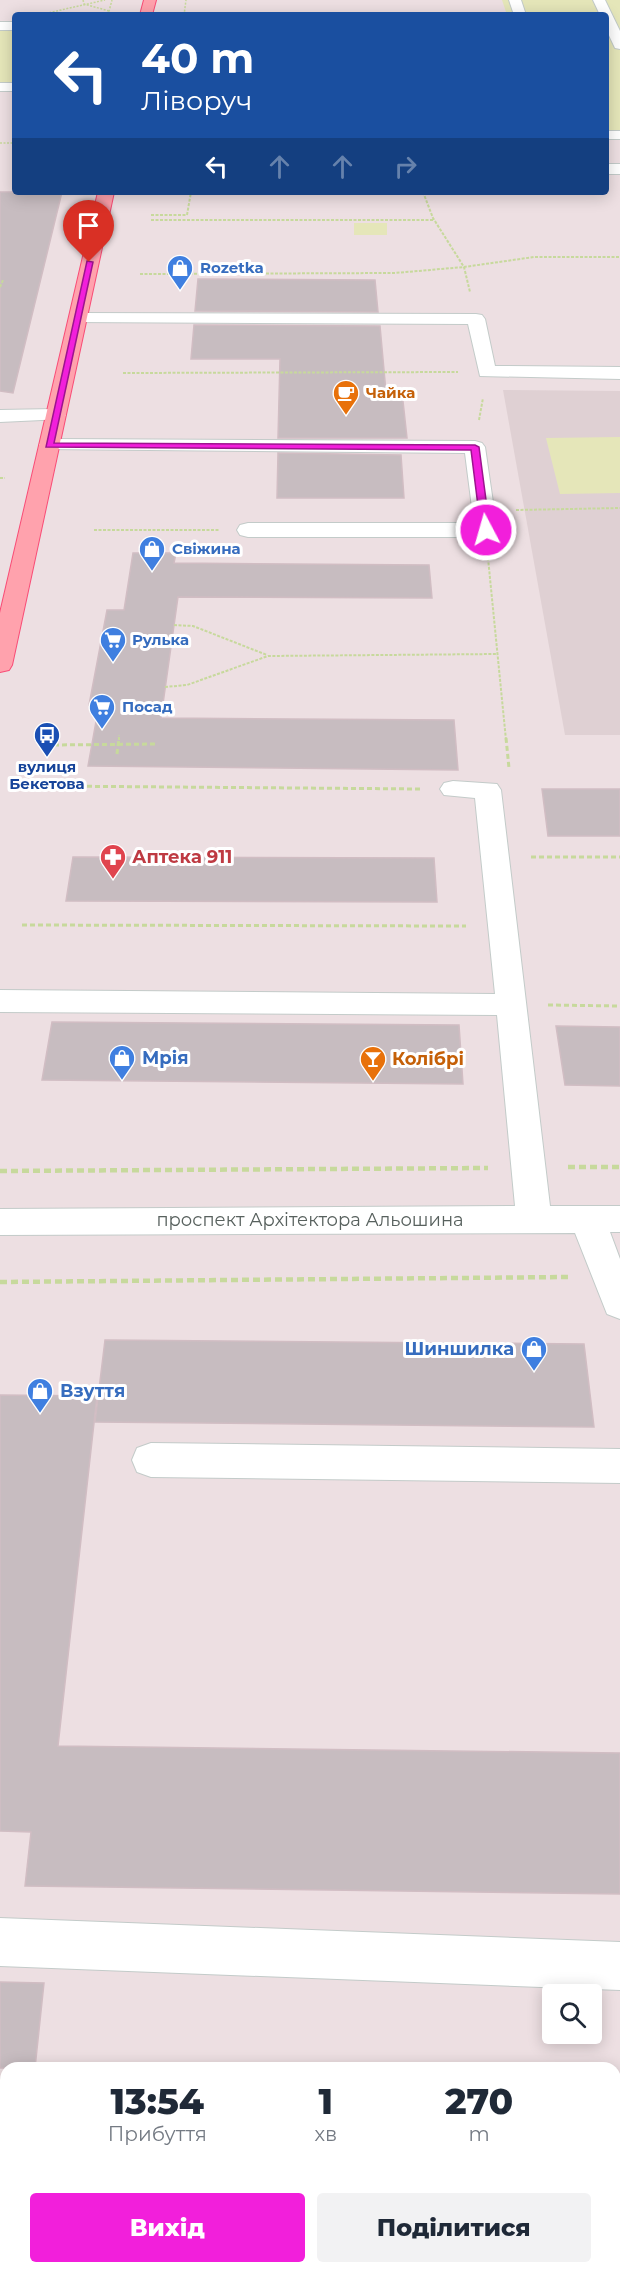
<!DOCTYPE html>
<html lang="uk">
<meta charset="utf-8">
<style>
body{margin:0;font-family:Montserrat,sans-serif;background:#f2f2f3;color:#1f2937;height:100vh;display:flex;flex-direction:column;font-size:22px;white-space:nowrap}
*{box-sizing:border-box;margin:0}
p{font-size:20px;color:#747a83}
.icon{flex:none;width:33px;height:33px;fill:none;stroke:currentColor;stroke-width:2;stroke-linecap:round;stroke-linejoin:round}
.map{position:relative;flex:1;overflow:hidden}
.drawer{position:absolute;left:0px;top:2062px;width:621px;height:212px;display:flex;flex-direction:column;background:#fff;border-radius:18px 18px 0 0;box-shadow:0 3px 15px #0003}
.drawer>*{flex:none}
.banner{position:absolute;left:12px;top:12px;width:597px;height:183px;border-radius:6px;box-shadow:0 3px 15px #0003;background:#1a4fa0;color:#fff;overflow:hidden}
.fabs{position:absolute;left:542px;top:1984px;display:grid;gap:12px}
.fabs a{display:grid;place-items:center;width:60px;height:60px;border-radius:6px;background:#fff;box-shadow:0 3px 15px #0003;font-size:30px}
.pin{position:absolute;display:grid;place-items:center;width:51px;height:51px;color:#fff;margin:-62px -26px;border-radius:50% 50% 50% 0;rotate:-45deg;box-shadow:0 0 6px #0007}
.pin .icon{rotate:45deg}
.me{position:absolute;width:66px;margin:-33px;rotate:354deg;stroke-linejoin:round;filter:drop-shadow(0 0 4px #0008)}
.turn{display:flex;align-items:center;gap:21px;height:126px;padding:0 30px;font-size:27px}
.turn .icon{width:78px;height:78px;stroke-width:2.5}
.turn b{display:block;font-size:42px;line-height:51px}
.lanes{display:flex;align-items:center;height:57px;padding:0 30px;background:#0003;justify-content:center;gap:30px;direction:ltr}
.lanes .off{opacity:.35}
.eta{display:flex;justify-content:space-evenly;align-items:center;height:102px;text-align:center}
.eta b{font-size:36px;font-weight:800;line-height:42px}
.action{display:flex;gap:12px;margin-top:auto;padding:12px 30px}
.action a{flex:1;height:69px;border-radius:6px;background:#f21fdb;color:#fff;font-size:24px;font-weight:800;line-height:69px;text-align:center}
.action a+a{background:#f2f2f3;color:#1f2937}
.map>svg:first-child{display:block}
</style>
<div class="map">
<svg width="620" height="2273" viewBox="0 0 620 2273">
<rect width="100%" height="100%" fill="#eddfe2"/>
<polygon fill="#dfd0d3" points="503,390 620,391 620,735 565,735"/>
<g fill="#e5e6b9">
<polygon points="502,0 620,0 620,135 606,135 606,15 507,15"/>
<rect x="0" y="26" width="15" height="61"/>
<rect x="354" y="223" width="33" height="12"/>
<polygon points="620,437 620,493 560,494 546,438"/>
</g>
<g fill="#c7bcc0" stroke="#d1bdc3" stroke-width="1.5">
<polygon points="0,192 62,192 13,393 0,391"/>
<polygon points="198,279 375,280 378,312 195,311"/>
<polygon points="194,325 380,326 386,392 402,392 407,438 278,438 280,359 191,359"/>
<polygon points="278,453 401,455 404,498 277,498"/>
<polygon points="133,553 176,553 174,563 429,565 432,598 178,597 161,718 454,720 458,770 88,766 99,705 89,705 107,610 124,610"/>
<polygon points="542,789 620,789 620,836 548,836"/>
<polygon points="73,857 434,858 437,902 66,901"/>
<polygon points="52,1022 459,1025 463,1084 42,1080"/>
<polygon points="556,1026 620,1027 620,1086 565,1085"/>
<polygon points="105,1340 584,1344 594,1427 95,1422"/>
<polygon points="0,1395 97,1396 58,1746 620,1753 620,1894 25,1886 31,1832 0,1831"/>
<polygon points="0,1982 44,1983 35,2068 0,2068"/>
</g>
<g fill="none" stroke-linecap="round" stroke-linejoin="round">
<g stroke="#c3cbc9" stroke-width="2">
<g id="minor">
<polygon points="509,0 521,0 526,15 514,15"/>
<polygon points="593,0 605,0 620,31 620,49 615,48 606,29 606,15 600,15"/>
<rect x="0" y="22" width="15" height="8"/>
<rect x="0" y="83" width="15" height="8"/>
<rect x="606" y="131" width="14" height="8"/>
<rect x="606" y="164" width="14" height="10"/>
<polygon points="78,313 476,314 482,315 485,319 495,366 620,367 620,379 480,376 468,324 72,322 69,318 72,314"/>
<polygon points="56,409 63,411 66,415 63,419 0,422 0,410"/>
<polygon points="49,439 475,441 482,443 485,447 497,530 494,535 486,537 248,537 240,535 237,530 240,525 248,523 474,523 465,453 42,449 39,445 42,441"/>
<polygon points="453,781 497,784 501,790 550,1206 620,1206 620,1232 610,1232 620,1259 620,1319 607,1314 575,1233 0,1235 0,1209 515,1206 497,1015 0,1012 0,990 495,994 475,798 444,795 440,789 444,783"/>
<polygon points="151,1443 620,1449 620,1483 151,1477 137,1472 132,1460 137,1448"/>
<polygon points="0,1918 620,1942 620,1990 0,1966"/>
</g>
</g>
<g stroke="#f94c76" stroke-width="2">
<g id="major">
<polygon points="144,0 156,0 152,15 140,15"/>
<polygon points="98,192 114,192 12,665 9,670 0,672 0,613"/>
</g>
</g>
<g stroke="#c7d99c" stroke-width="1.5" stroke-dasharray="2 1.5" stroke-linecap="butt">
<polyline points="83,0 84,4 109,11"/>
<polyline points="39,15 105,0"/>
<polyline points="108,15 112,0"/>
<polyline points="184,15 186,0"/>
<polyline points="0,143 15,143"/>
</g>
<g stroke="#c7d99c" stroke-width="2" stroke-dasharray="3 1.5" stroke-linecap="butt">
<polyline points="423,192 433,218 464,267 470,292"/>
<polyline points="151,215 187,215 191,192"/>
<polyline points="151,220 434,220"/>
<polyline points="140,274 395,273 464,267 534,257 620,257"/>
<polyline points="0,287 3,280"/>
<polyline points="123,373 458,372"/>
<polyline points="479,420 483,398"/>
<polyline points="0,478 5,478"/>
<polyline points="516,510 620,508"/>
<polyline points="94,530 220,530"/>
<polyline points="488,558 506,740"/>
<polyline points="174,625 193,626 267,655"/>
<polyline points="165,687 187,685 268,656 498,654"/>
<polyline points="119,740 119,735"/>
</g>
<g stroke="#c7d99c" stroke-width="3" stroke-dasharray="5 3" stroke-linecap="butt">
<polyline points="506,738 509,768"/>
<polyline points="54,745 157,744"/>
<polyline points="117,754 119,738"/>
<polyline points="47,786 422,789"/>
<polyline points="531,857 620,857"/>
<polyline points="22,925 466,926"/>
<polyline points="548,1005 620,1006"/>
</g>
<g stroke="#c7d99c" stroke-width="4.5" stroke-dasharray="7 4" stroke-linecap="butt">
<polyline points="568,1167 620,1167"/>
<polyline points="0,1171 488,1168"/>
<polyline points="0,1282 569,1277"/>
</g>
<use href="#minor" fill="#fff" fill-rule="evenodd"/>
<use href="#major" fill="#ffa2ad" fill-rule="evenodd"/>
</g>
<polygon fill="#f21fdb" stroke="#9d148e" stroke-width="1.5" points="87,261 93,262 54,443 475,445 479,447 490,530 486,533 481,530 471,450 46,447"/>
<defs>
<g id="shop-pin" transform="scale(1.35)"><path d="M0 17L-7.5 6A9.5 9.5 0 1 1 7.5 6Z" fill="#3f7fe0" stroke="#fff"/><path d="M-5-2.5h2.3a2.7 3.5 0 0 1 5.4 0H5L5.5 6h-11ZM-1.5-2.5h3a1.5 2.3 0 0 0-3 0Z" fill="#fff"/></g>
<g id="cafe-pin" transform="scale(1.35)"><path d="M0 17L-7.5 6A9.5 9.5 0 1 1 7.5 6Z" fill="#e8710a" stroke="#fff"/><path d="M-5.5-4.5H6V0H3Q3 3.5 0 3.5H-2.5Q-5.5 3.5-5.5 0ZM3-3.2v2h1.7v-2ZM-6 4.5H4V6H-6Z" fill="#fff"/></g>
<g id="supermarket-pin" transform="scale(1.35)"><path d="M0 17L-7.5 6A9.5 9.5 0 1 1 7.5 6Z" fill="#3f7fe0" stroke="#fff"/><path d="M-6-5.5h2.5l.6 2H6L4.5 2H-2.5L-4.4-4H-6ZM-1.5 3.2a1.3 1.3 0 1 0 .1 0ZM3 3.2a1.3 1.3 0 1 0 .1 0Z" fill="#fff"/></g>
<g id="bus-pin" transform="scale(1.35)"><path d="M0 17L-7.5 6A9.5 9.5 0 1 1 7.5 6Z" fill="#1a4fb4" stroke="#fff"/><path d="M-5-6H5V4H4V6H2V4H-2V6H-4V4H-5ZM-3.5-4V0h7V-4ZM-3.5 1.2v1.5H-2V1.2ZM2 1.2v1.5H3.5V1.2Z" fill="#fff"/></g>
<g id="pharmacy-pin" transform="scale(1.35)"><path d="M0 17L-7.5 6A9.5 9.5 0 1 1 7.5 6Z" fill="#e0444e" stroke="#fff"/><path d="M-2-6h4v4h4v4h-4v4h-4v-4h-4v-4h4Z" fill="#fff"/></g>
<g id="bar-pin" transform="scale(1.35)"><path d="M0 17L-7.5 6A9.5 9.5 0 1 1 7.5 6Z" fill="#e8710a" stroke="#fff"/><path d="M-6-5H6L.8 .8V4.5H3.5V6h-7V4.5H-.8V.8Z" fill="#fff"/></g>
</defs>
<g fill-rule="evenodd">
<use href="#shop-pin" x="180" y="268"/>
<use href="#cafe-pin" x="346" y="393"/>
<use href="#shop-pin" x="152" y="549"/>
<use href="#supermarket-pin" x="113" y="640"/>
<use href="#supermarket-pin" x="102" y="707"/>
<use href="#bus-pin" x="47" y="735"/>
<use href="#pharmacy-pin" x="113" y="857"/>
<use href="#shop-pin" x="122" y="1058"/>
<use href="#bar-pin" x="373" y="1059"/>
<use href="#shop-pin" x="534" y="1349"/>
<use href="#shop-pin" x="40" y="1391"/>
</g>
<g text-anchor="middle" stroke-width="6" stroke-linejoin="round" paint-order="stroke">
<g font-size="15" font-weight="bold" fill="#366cbe" stroke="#fff" text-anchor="start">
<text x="200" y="273">Rozetka</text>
<text x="172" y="554">Свіжина</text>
<text x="132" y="645">Рулька</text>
<text x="122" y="712">Посад</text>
</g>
<g font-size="15" font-weight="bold" fill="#c56008" stroke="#fff" text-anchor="start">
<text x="366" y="398">Чайка</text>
</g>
<g font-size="15" font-weight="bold" fill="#164399" stroke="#fff">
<text x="47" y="772">вулиця<tspan x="47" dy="17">Бекетова</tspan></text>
</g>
<g font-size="18" font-weight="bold" fill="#be3a42" stroke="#fff" text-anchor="start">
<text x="132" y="863">Аптека 911</text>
</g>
<g font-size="18" font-weight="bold" fill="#366cbe" stroke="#fff" text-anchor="start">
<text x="142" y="1064">Мрiя</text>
<text x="514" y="1355" text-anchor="end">Шиншилка</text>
<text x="60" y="1397">Взуття</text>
</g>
<g font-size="18" font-weight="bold" fill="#c56008" stroke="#fff" text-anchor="start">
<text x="392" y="1065">Колібрі</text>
</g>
<g font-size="18" fill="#58615e" stroke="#fff">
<text x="310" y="1226">проспект Архітектора Альошина</text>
</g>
</g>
</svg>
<div class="fabs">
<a><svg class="icon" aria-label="search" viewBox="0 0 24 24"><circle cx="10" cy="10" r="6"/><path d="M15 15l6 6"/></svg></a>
</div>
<div class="pin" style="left:89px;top:262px;background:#d93025"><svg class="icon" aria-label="arrive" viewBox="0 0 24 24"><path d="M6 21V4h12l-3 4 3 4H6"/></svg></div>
<svg class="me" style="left:486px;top:530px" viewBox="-20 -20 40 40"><circle r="17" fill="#f21fdb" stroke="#fff" stroke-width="3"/><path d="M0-11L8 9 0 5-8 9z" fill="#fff"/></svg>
<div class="banner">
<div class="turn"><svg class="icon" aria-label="left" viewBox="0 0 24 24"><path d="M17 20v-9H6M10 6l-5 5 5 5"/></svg><div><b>40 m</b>Ліворуч</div></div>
<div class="lanes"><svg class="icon" aria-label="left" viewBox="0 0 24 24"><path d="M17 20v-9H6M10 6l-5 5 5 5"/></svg><svg class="icon off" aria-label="ahead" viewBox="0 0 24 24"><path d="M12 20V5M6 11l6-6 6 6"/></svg><svg class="icon off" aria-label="ahead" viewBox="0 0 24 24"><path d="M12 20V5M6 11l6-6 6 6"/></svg><svg class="icon off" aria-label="right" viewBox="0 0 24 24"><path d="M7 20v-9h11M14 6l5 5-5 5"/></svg></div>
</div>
<section class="drawer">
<div class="eta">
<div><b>13:54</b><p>Прибуття</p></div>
<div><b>1</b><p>хв</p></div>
<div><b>270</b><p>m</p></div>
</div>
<div class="action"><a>Вихід</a><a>Поділитися</a></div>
</section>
</div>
